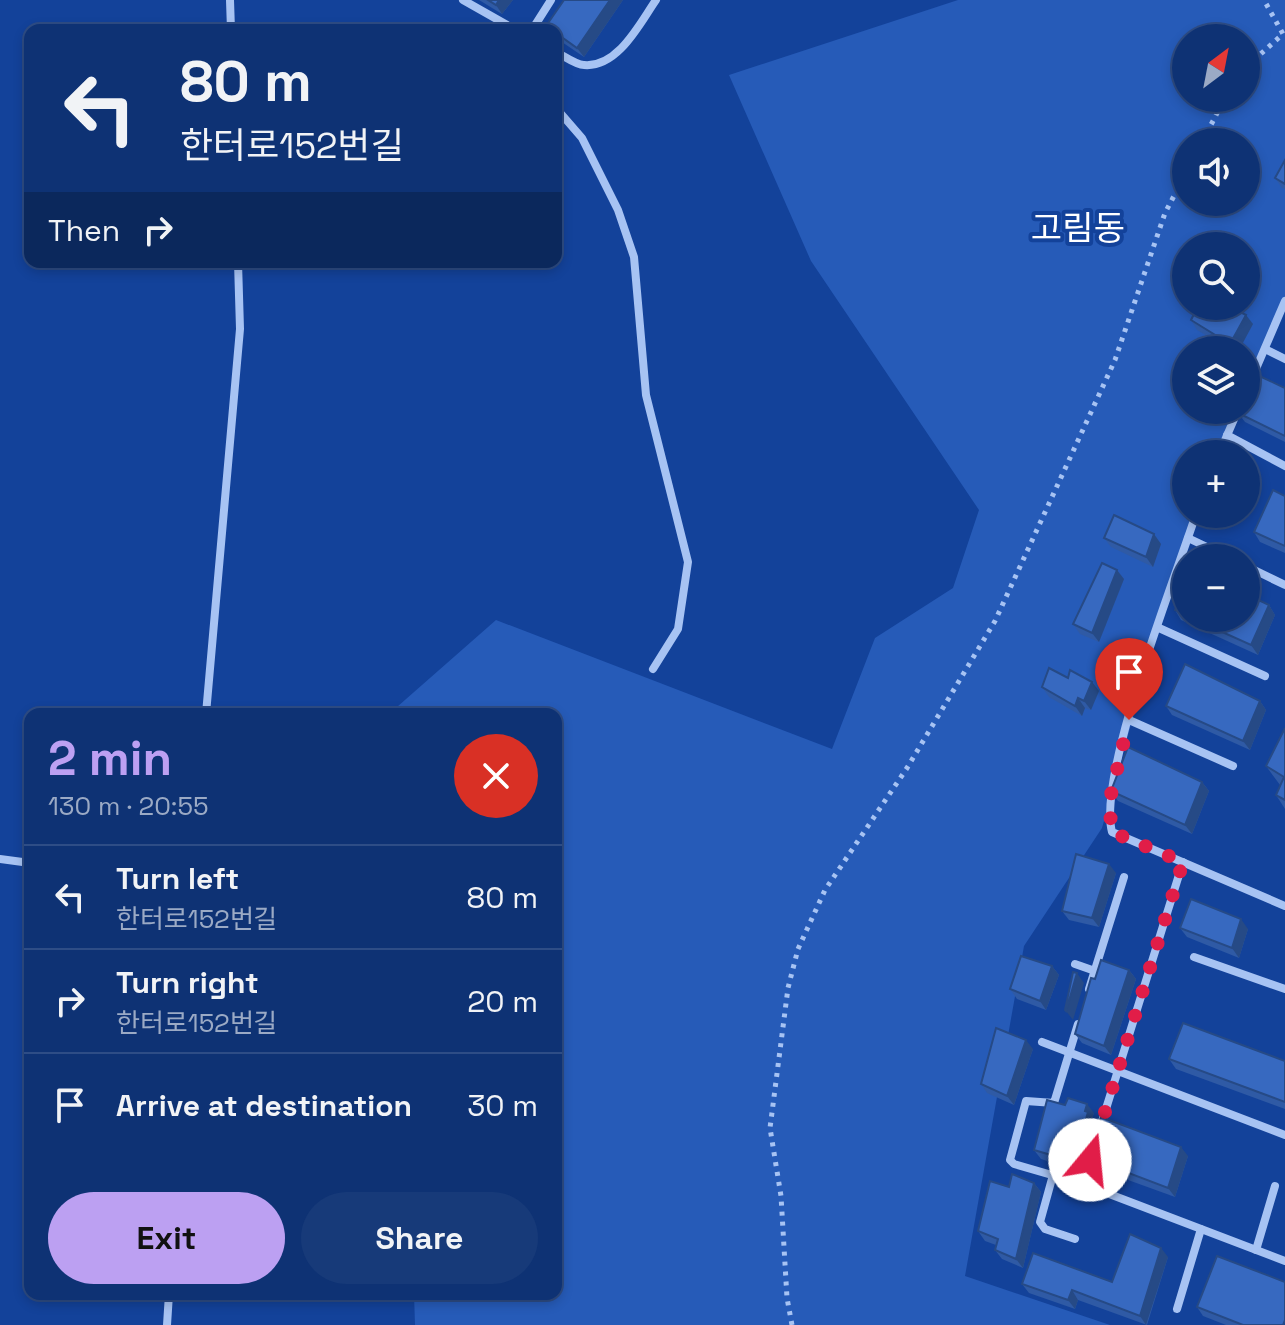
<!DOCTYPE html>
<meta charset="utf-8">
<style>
body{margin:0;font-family:"Space Grotesk","Noto Sans KR",sans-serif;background:#173a79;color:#f1f3f6;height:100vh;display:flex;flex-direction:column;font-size:30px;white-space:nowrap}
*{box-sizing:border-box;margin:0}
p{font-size:26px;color:#9baac5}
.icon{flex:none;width:44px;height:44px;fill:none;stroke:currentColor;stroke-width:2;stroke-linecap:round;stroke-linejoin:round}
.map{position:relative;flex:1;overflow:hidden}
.panel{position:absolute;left:24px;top:708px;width:538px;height:592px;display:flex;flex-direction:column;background:#0e3274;border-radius:16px;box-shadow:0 4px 12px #0003,0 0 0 2px #2e4d86}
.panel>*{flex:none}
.hud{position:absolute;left:24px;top:24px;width:538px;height:244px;border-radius:16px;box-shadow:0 4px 12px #0003,0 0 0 2px #2e4d86;background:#0e3274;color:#f1f3f6;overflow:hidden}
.needle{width:52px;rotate:32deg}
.controls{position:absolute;left:1172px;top:24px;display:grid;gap:16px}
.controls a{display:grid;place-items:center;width:88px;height:88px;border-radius:50%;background:#0e3274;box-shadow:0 4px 12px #0003,0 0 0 2px #2e4d86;font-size:40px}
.pin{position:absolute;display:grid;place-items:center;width:68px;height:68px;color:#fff;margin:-82px -34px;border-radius:50% 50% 50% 0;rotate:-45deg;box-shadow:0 0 8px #0007}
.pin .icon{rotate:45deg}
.me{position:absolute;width:88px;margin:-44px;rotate:17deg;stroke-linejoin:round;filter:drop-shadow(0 0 6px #0008)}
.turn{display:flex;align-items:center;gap:28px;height:168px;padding:0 24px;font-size:36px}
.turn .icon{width:104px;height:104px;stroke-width:2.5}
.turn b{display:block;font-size:56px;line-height:68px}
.then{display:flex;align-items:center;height:76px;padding:0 24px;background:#0003;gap:16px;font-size:30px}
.round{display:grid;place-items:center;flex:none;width:84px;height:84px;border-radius:42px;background:#173a79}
.headline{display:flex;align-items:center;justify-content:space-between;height:136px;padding:0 24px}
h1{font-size:48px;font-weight:600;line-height:60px;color:#bca0f2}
.button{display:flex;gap:16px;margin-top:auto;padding:16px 24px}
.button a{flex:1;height:92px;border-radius:48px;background:#bca0f2;color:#111;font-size:32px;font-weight:600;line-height:92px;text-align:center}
.button a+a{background:#173a79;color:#f1f3f6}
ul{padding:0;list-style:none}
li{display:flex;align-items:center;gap:24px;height:104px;padding:0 24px;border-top:2px solid #2e4d86}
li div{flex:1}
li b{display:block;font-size:30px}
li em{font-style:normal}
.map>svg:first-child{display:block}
</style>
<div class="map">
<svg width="1285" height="1325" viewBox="0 0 1285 1325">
<rect width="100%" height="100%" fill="#13429a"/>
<path fill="#265bb8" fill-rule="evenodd" d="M958 0H1285V300L1246 391V350H1186V410H1238L1219 454H1186V514H1196L1151 653 1102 828 1024 946 965 1276 1110 1325H415L414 1294H556V714H389L496 620 832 749 875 638 953 588 979 510 811 261 729 75ZM1186 38H1246V98H1186ZM1186 142H1246V202H1186ZM1186 246H1246V306H1186Z"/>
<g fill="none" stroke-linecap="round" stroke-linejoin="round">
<g stroke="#a7c3f3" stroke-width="5" stroke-dasharray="4 6" stroke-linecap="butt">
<polyline points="1246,67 1283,34 1264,0"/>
<polyline points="1202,142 1225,98"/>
<polyline points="792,1325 787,1298 781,1196 770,1128 788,988 798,949 825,890 907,768 995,621 1115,360 1165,213 1186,173"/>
</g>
<g stroke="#a7c3f3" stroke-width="8">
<polyline points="230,0 231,30"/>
<polyline points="463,0 516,30"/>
<polyline points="532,30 551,0"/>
<path d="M556 52C564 56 576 65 584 65 618 68 640 23 656 0"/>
<polyline points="556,108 582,138 618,210 634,257 646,395 688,562 678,629 653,669"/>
<polyline points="1265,349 1285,359"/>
<polyline points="1246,392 1285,301"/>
<polyline points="1227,435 1285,466"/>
<polyline points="1219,454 1238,410"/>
<path d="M1196 514C1175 579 1097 775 1112 832L1285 906"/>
<polyline points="1188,538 1230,558"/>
<polyline points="1246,566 1285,585"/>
<polyline points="1159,628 1265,676"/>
<polyline points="206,714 240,329 238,262"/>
<polyline points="1129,720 1233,766"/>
<polyline points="0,859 30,863"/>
<polyline points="1194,957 1285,989"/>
<polyline points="1075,964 1095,971"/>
<polyline points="1089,989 1124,877"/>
<polyline points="1078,1024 1054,1103 1026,1101 1010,1160 1014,1164 1083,1184 1092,1153"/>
<polyline points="1042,1042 1285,1135"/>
<polyline points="1100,1128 1183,862"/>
<polyline points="1053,1175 1040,1222 1045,1229 1075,1239"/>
<polyline points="1083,1184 1285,1261"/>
<polyline points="1256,1250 1275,1186"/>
<polyline points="1177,1309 1201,1229"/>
<polyline points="167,1325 169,1294"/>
</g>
</g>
<g fill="#2f5aa5">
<polygon points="479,0 513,0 502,14"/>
<polygon points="564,0 623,0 584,57 556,38 556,30 549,30 546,26"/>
<polygon points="1285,160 1285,189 1282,188 1275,178"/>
<polygon points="1191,320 1253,324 1239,350 1231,350 1197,330"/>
<polygon points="1285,388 1285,442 1245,422 1238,413"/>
<polygon points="1285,496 1285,553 1260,542 1254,532"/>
<polygon points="1104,538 1161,544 1153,567 1111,547"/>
<polygon points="1124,579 1099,642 1080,634 1073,624"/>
<polygon points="1186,585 1186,618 1246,618 1269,605 1275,615 1258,655 1181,620 1175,610"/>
<polygon points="1068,678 1092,682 1099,691 1091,710 1085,708 1082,716 1049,697 1042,687"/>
<polygon points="1260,701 1266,710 1250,750 1172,715 1166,706"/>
<polygon points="1285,728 1285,809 1276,795 1280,785 1266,766"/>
<polygon points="1202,782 1209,791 1192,834 1118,801 1111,791"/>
<polygon points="1116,873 1099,927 1069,920 1062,911"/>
<polygon points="1180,928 1248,929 1239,958 1187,937"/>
<polygon points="1052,966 1059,975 1046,1010 1017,999 1010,989"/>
<polygon points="1129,970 1136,979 1111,1055 1082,1043 1075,1034 1095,979"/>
<polygon points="1033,1049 1014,1105 987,1093 981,1084"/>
<polygon points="1169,1059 1285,1061 1285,1109 1176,1069"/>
<polygon points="1094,1113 1092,1118 1095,1122 1082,1163 1078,1161 1075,1170 1041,1159 1034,1150"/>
<polygon points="1188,1156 1175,1197 1095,1168 1089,1158"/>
<polygon points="1034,1183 1041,1192 1023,1268 1002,1259 995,1250 996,1245 985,1241 978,1231 1009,1187"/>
<polygon points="1168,1257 1147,1325 1078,1300 1075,1309 1029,1293 1022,1284 1112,1282"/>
<polygon points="1197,1307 1285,1325 1226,1325 1203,1316"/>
</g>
<g fill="#264a86">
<polygon points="499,0 513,0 502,14 496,5"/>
<polygon points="610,0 623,0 584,57 577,48"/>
<polygon points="1246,315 1253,324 1239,350 1234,350 1230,344"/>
<polygon points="1154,534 1161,544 1153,567 1146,557"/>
<polygon points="1117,570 1124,579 1099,642 1092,633"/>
<polygon points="1269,605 1275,615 1258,655 1251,645"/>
<polygon points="1092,682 1099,691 1091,710 1084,701"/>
<polygon points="1078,698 1085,708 1082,716 1075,706"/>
<polygon points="1260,701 1266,710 1250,750 1243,741"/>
<polygon points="1202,782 1209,791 1192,834 1185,825"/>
<polygon points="1109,864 1116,873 1099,927 1092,918"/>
<polygon points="1241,919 1248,929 1239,958 1232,948"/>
<polygon points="1052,966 1059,975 1046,1010 1040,1001"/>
<polygon points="1129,970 1136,979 1111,1055 1104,1046"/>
<polygon points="1077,973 1084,983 1073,1020 1066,1011"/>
<polygon points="1026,1040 1033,1049 1014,1105 1007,1096"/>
<polygon points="1087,1104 1094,1113 1092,1118 1095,1122 1082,1163 1076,1154"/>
<polygon points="1181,1147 1188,1156 1175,1197 1168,1188"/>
<polygon points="1071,1152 1078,1161 1075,1170 1068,1160"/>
<polygon points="1034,1183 1041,1192 1023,1268 1016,1259"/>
<polygon points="1161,1248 1168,1257 1146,1325 1140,1316"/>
<polygon points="1072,1290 1078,1300 1075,1309 1068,1300"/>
</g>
<g fill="#3769c0" stroke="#264a86" stroke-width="2">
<polygon points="488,0 499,0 496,5"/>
<polygon points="564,0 610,0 577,48 556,33 556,30 551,30 546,26"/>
<polygon points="1285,160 1285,184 1275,178"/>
<polygon points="1198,306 1229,306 1246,315 1230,344 1191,320"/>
<polygon points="1255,374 1285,388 1285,436 1238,413 1239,410 1246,410 1246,395"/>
<polygon points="1273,490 1285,496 1285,546 1254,532"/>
<polygon points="1114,515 1154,534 1146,557 1104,538"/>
<polygon points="1102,563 1117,570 1092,633 1073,624"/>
<polygon points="1186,585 1186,615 1175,610"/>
<polygon points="1246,594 1269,605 1251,645 1191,618 1246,618"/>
<polygon points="1185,664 1260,701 1243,741 1166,706"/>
<polygon points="1049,668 1068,678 1070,670 1092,682 1084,701 1078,698 1075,706 1042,687"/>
<polygon points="1285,728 1285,800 1276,795 1284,777 1266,766"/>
<polygon points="1128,747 1202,782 1185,825 1111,791"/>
<polygon points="1076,854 1109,864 1092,918 1062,911"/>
<polygon points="1191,899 1241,919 1232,948 1180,928"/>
<polygon points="1021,956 1052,966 1040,1001 1010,989"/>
<polygon points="1101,960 1129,970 1104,1046 1075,1034 1091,978 1095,979"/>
<polygon points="1073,972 1077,973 1066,1011 1065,1010"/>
<polygon points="1183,1023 1285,1061 1285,1102 1169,1059"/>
<polygon points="996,1028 1026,1040 1007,1096 981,1084"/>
<polygon points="1068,1098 1087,1104 1085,1111 1088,1112 1076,1154 1071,1152 1068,1160 1034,1150 1047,1100 1065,1105"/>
<polygon points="1101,1117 1181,1147 1168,1188 1089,1158"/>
<polygon points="1012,1174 1034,1183 1016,1259 995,1250 998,1239 978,1231 990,1181 1009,1187"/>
<polygon points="1130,1234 1161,1248 1140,1316 1072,1290 1068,1300 1022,1284 1033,1253 1112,1282"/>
<polygon points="1217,1256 1285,1282 1285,1320 1283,1325 1243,1325 1197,1307"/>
</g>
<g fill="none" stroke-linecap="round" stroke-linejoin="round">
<polyline stroke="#e11d48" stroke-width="14" stroke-dasharray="0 25.2" points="1090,1160 1183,862 1112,832 1109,803 1129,720"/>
</g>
<g text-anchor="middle" stroke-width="8" stroke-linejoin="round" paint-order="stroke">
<g font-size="34" fill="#fff" stroke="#13429a">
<text x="1078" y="240">고림동</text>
</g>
</g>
</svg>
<div class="controls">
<a><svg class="needle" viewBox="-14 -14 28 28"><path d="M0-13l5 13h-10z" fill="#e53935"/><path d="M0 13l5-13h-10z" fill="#9baac5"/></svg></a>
<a><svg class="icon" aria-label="sound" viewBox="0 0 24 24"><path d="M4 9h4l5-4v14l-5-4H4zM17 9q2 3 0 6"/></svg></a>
<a><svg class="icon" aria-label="search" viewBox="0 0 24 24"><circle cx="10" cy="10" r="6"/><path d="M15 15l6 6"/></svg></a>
<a><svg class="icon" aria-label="layers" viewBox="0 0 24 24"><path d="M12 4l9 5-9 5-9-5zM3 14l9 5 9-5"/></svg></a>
<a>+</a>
<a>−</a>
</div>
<div class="pin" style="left:1129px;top:720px;background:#d93025"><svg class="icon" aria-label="arrive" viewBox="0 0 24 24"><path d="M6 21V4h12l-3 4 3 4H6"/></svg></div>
<svg class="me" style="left:1090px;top:1160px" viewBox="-20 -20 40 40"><circle r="19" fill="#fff"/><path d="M0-13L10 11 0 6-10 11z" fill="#e11d48"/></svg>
<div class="hud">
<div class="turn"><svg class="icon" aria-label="left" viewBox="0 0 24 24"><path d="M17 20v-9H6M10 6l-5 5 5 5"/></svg><div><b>80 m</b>한터로152번길</div></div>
<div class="then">Then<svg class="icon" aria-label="right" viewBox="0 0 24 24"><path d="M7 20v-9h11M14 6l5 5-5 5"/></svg></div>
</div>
<section class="panel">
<div class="headline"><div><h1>2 min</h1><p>130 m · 20:55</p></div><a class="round" style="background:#d93025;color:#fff"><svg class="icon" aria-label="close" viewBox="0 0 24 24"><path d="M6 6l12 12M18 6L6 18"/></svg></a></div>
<ul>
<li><svg class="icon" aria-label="left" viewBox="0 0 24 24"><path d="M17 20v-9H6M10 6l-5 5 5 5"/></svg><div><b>Turn left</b><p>한터로152번길</p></div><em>80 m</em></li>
<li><svg class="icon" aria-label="right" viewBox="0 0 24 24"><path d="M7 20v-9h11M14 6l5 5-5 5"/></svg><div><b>Turn right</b><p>한터로152번길</p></div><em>20 m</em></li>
<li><svg class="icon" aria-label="arrive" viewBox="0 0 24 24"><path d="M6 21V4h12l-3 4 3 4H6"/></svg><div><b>Arrive at destination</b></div><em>30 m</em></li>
</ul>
<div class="button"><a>Exit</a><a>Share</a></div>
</section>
</div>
